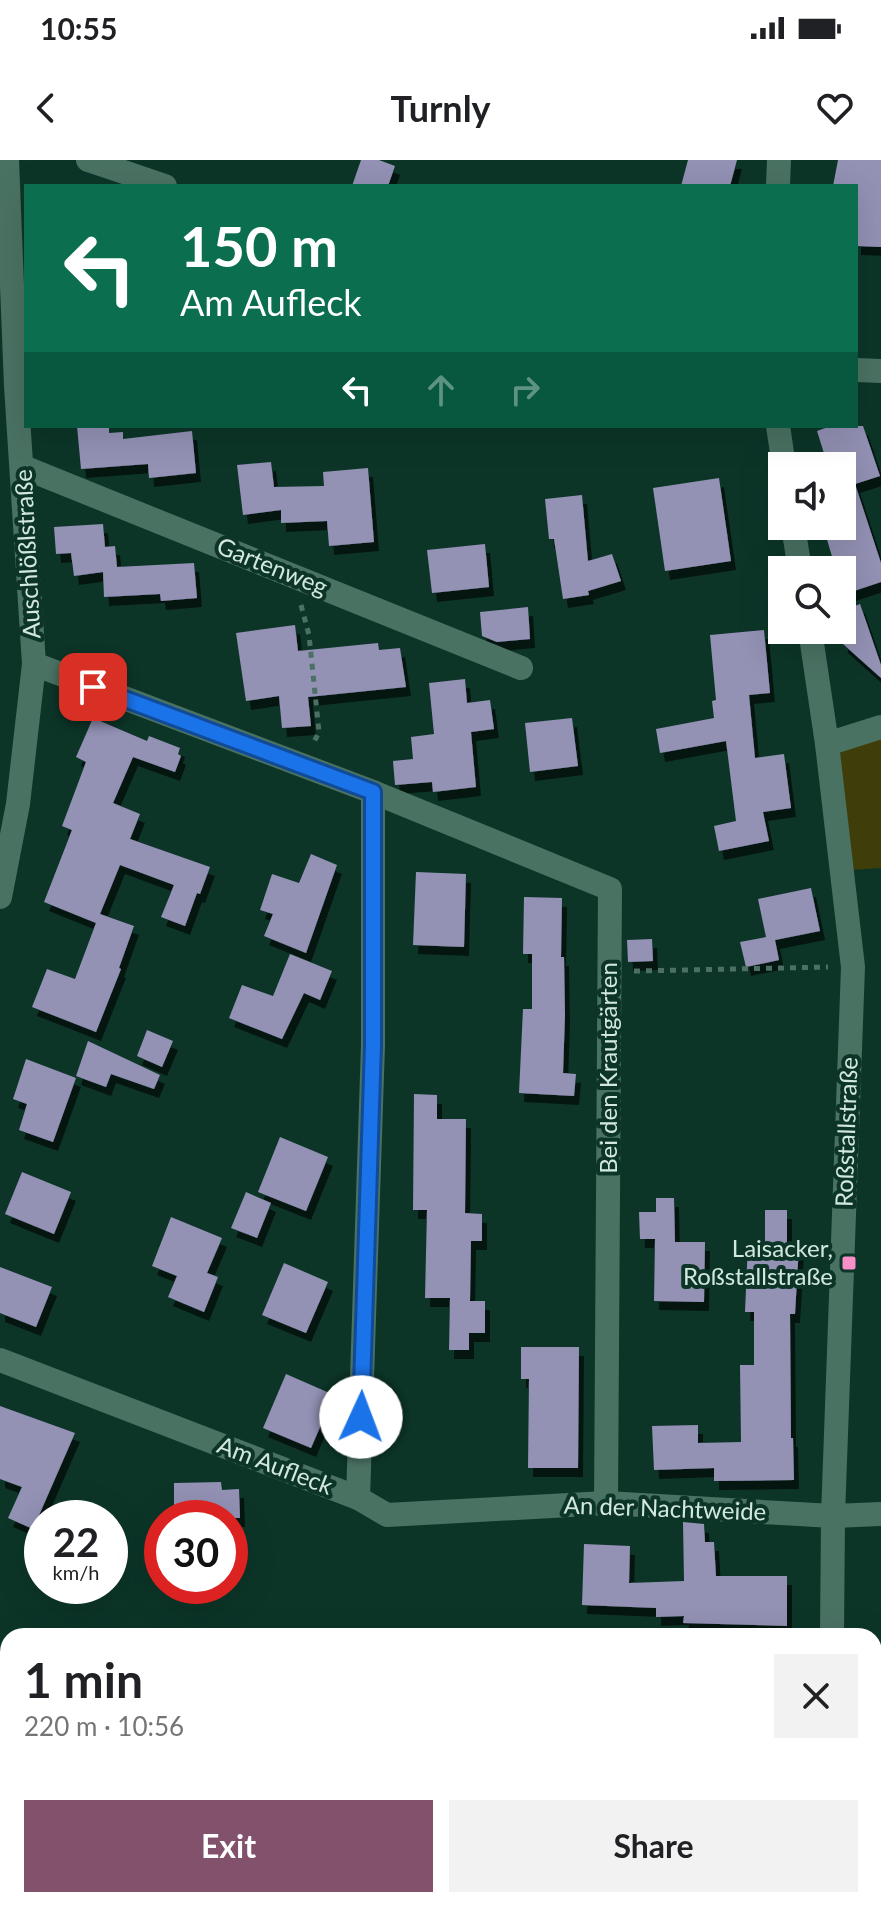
<!DOCTYPE html>
<meta charset="utf-8">
<style>
body{margin:0;font-family:Lato,sans-serif;background:#f2f2f2;color:#202124;height:100vh;display:flex;flex-direction:column;font-size:30px;white-space:nowrap}
*{box-sizing:border-box;margin:0}
p{font-size:26px;color:#757577}
.icon{flex:none;width:44px;height:44px;fill:none;stroke:currentColor;stroke-width:2;stroke-linecap:round;stroke-linejoin:round}
.map{position:relative;flex:1;overflow:hidden}
.details{position:absolute;left:0px;top:1468px;width:882px;height:280px;display:flex;flex-direction:column;background:#fff;border-radius:24px 24px 0 0;box-shadow:0 8px 32px #0002}
.details>*{flex:none}
.guide{position:absolute;left:24px;top:24px;width:834px;height:244px;border-radius:0px;box-shadow:0 8px 32px #0002;background:#0b6e4f;color:#fff;overflow:hidden}
.fabs{position:absolute;left:768px;top:292px;display:grid;gap:16px}
.fabs a{display:grid;place-items:center;width:88px;height:88px;border-radius:0px;background:#fff;box-shadow:0 8px 32px #0002;font-size:40px}
.speed{position:absolute;left:24px;top:1340px;display:flex;gap:16px;font-size:40px;font-weight:700;text-align:center}
.speed>*{display:grid;place-content:center;width:104px;height:104px;border-radius:50%;background:#fff;box-shadow:0 8px 32px #0002;line-height:1}
.speed small{font-size:20px;font-weight:400}
.speed .limit{border:12px solid #d22;background:#fff;color:#111}
.pin{position:absolute;display:grid;place-items:center;width:68px;height:68px;color:#fff;margin:-34px;border-radius:16px;box-shadow:0 4px 12px #0006}
.me{position:absolute;width:88px;margin:-44px;rotate:2deg;stroke-linejoin:round;filter:drop-shadow(0 0 6px #0008)}
.turn{display:flex;align-items:center;gap:28px;height:168px;padding:0 24px;font-size:36px}
.turn .icon{width:104px;height:104px;stroke-width:2.5}
.turn b{display:block;font-size:56px;line-height:68px}
.lanes{display:flex;align-items:center;height:76px;padding:0 24px;background:#0003;justify-content:center;gap:40px;direction:ltr}
.lanes .off{opacity:.35}
.round{display:grid;place-items:center;flex:none;width:84px;height:84px;border-radius:0px;background:#f2f2f2}
.headline{display:flex;align-items:center;justify-content:space-between;height:136px;padding:0 24px}
h1{font-size:48px;font-weight:700;line-height:60px}
.primary-button{display:flex;gap:16px;margin-top:auto;padding:16px 24px}
.primary-button a{flex:1;height:92px;border-radius:0px;background:#82526d;color:#fff;font-size:32px;font-weight:700;line-height:92px;text-align:center}
.primary-button a+a{background:#f2f2f2;color:#202124}
.status{display:flex;justify-content:space-between;align-items:center;height:56px;padding:0 40px;background:#fff;direction:ltr}
.status svg{height:22px;fill:currentColor}
header{display:flex;justify-content:space-between;align-items:center;height:104px;padding:0 24px;background:#fff;font-size:36px;font-weight:700}
.map>svg:first-child{display:block}
</style>
<div class="status"><b>10:55</b><svg viewBox="0 0 49 12"><path d="M0 12V9h3v3zM5 12V6h3v6zM10 12V3h3v9zM15 12V0h3v12zM26 1h20v11H26zM47 4h2v5h-2z"/></svg></div>
<header><svg class="icon" aria-label="back" viewBox="0 0 24 24"><path d="M15 5l-7 7 7 7"/></svg>Turnly<svg class="icon" aria-label="heart" viewBox="0 0 24 24"><path d="M12 20l-8-8c-3-5 5-10 8-4 3-6 11-1 8 4z"/></svg></header>
<div class="map">
<svg width="881" height="1748" viewBox="0 0 881 1748">
<defs>
<filter id="shadow"><feDropShadow dx="5" dy="9" stdDeviation="0" flood-color="#0009"/></filter>
</defs>
<rect width="100%" height="100%" fill="#0c3528"/>
<polygon fill="#3f3e0a" points="881,574 881,708 850,710 835,589"/>
<g fill="#9391b4" filter="url(#shadow)">
<polygon points="361,0 379,0 395,6 388,26 352,26"/>
<polygon points="688,0 737,0 730,26 681,26"/>
<polygon points="838,0 881,0 881,87 856,86 856,26 833,26"/>
<polygon points="77,266 109,266 109,273 123,272 123,279 192,271 196,313 149,318 148,304 81,309"/>
<polygon points="831,266 863,266 880,316 855,324 881,403 881,422 842,435 842,410 836,410 823,366 842,366 842,306 828,306 817,271"/>
<polygon points="271,302 274,327 324,326 323,312 368,308 374,382 329,386 327,361 281,363 281,350 243,355 237,305"/>
<polygon points="719,318 731,401 665,411 653,328"/>
<polygon points="582,335 588,401 612,394 621,421 588,431 589,435 563,439 554,379 549,379 545,339"/>
<polygon points="103,364 105,387 115,386 117,407 194,403 197,438 161,441 160,434 104,437 103,412 74,416 71,393 56,394 54,367"/>
<polygon points="485,384 489,427 432,433 427,390"/>
<polygon points="860,444 881,505 881,518 843,484 842,451"/>
<polygon points="528,447 530,479 497,482 482,476 480,452"/>
<polygon points="295,465 298,491 378,483 379,490 400,488 406,527 308,537 311,566 282,568 279,536 246,541 236,473"/>
<polygon points="764,470 770,533 749,535 755,598 784,594 791,648 763,652 769,681 719,691 714,666 736,661 726,581 660,593 656,569 714,558 712,541 716,540 710,475"/>
<polygon points="465,519 467,543 490,540 494,569 471,572 476,627 433,632 432,622 395,625 393,601 413,599 411,577 434,574 429,523"/>
<polygon points="93,558 147,581 149,576 180,588 178,594 181,596 175,612 133,597 113,643 140,654 130,679 210,707 200,734 197,733 185,766 161,757 174,725 120,705 100,754 134,766 119,808 121,809 96,872 32,847 47,809 75,819 96,763 44,742 72,670 62,666 86,602 76,597"/>
<polygon points="572,558 578,606 530,612 525,563"/>
<polygon points="311,694 337,705 306,793 264,776 273,754 260,750 272,714 299,723"/>
<polygon points="416,712 466,714 464,787 413,785"/>
<polygon points="811,728 820,771 775,780 779,800 746,807 740,782 766,777 758,739"/>
<polygon points="524,737 562,738 561,797 564,797 565,855 563,913 576,914 574,936 519,933 523,849 532,849 532,794 523,794"/>
<polygon points="652,779 653,801 628,802 627,780"/>
<polygon points="290,794 332,811 320,840 304,833 282,879 229,858 242,825 273,836"/>
<polygon points="147,870 173,881 162,907 137,896"/>
<polygon points="88,881 160,915 154,929 111,914 106,927 76,916"/>
<polygon points="26,899 76,918 53,982 19,970 27,944 13,939"/>
<polygon points="414,934 437,935 437,959 466,959 465,1053 482,1054 482,1081 471,1081 470,1141 485,1141 485,1173 469,1173 469,1190 449,1190 450,1138 425,1138 427,1050 413,1050"/>
<polygon points="280,977 328,997 306,1051 258,1032"/>
<polygon points="22,1012 71,1032 54,1074 5,1054"/>
<polygon points="246,1032 271,1043 257,1078 231,1068"/>
<polygon points="656,1038 674,1038 675,1082 705,1082 704,1142 654,1141 655,1079 640,1079 639,1052 656,1052"/>
<polygon points="765,1050 787,1050 787,1085 799,1086 795,1154 790,1154 791,1278 793,1278 794,1320 714,1321 714,1308 654,1310 652,1266 698,1265 698,1283 741,1282 740,1205 754,1205 754,1152 745,1152 748,1083 765,1084"/>
<polygon points="171,1057 222,1078 207,1113 218,1117 204,1152 168,1137 177,1116 152,1106"/>
<polygon points="284,1103 328,1122 306,1173 262,1155"/>
<polygon points="0,1107 52,1127 36,1167 0,1153"/>
<polygon points="521,1187 579,1187 578,1308 528,1308 529,1219 521,1219"/>
<polygon points="286,1214 334,1235 311,1288 263,1268"/>
<polygon points="0,1246 75,1273 33,1369 8,1358 22,1327 0,1319"/>
<polygon points="221,1322 222,1330 239,1329 240,1358 209,1358 209,1347 174,1347 174,1323"/>
<polygon points="683,1362 704,1364 705,1382 714,1382 716,1416 787,1416 787,1466 683,1463 684,1456 656,1457 656,1448 582,1445 584,1384 630,1386 629,1423 684,1421"/>
</g>
<g fill="none" stroke-linecap="round" stroke-linejoin="round">
<g stroke="#4d7064" stroke-width="5" stroke-dasharray="6 6" stroke-linecap="butt">
<polyline points="301,445 309,475 319,572 313,584"/>
<polyline points="634,811 828,807"/>
</g>
<g stroke="#4a7263" stroke-width="24">
<polyline points="88,0 165,26"/>
<polyline points="778,26 779,0"/>
<polyline points="856,210 881,211"/>
<polyline points="778,266 784,306"/>
<polyline points="23,307 521,508"/>
<polyline points="793,366 800,410"/>
<polyline points="810,470 827,584 853,807 833,1356 832,1476"/>
<polyline points="827,584 881,567"/>
<polyline points="373,632 610,729 606,1343"/>
<polyline points="0,737 18,644 34,504 16,226 7,0"/>
<polyline points="0,1200 358,1338 373,885 373,632 34,504"/>
<polyline points="358,1338 387,1355 606,1343 833,1356 881,1354"/>
<polyline points="829,1748 829,1740"/>
</g>
</g>
<g fill="none" stroke-linecap="round" stroke-linejoin="round">
<g stroke="#114b97" stroke-width="20">
<polyline id="route" points="93,527 373,632 373,885 361,1257"/>
</g>
<use href="#route" stroke="#1a73e8" stroke-width="14"/>
</g>
<rect fill="#fa8fc7" stroke="#0c3528" stroke-width="3" x="841" y="1095" width="16" height="16" rx="4"/>
<g text-anchor="middle" stroke-width="8" stroke-linejoin="round" paint-order="stroke">
<g font-size="24" fill="#d2e8df" stroke="#0c3528">
<text transform="translate(28 394) rotate(-93)" y="8">Auschlößlstraße</text>
<text transform="translate(272 407) rotate(22)" y="8">Gartenweg</text>
<text transform="translate(609 908) rotate(-90)" y="8">Bei den Krautgärten</text>
<text transform="translate(847 972) rotate(-88)" y="8">Roßstallstraße</text>
<text transform="translate(275 1306) rotate(21)" y="8">Am Aufleck</text>
<text transform="translate(665 1349) rotate(2)" y="8">An der Nachtweide</text>
</g>
<g font-size="24" fill="#d2e8df" stroke="#0c3528" text-anchor="end">
<text x="833" y="1097">Laisacker,<tspan x="833" dy="28">Roßstallstraße</tspan></text>
</g>
</g>
</svg>
<div class="fabs">
<a><svg class="icon" aria-label="sound" viewBox="0 0 24 24"><path d="M4 9h4l5-4v14l-5-4H4zM17 9q2 3 0 6"/></svg></a>
<a><svg class="icon" aria-label="search" viewBox="0 0 24 24"><circle cx="10" cy="10" r="6"/><path d="M15 15l6 6"/></svg></a>
</div>
<div class="speed"><div>22<small>km/h</small></div><div class="limit">30</div></div>
<div class="pin" style="left:93px;top:527px;background:#d93025"><svg class="icon" aria-label="arrive" viewBox="0 0 24 24"><path d="M6 21V4h12l-3 4 3 4H6"/></svg></div>
<svg class="me" style="left:361px;top:1257px" viewBox="-20 -20 40 40"><circle r="19" fill="#fff"/><path d="M0-13L10 11 0 6-10 11z" fill="#1a73e8"/></svg>
<div class="guide">
<div class="turn"><svg class="icon" aria-label="left" viewBox="0 0 24 24"><path d="M17 20v-9H6M10 6l-5 5 5 5"/></svg><div><b>150 m</b>Am Aufleck</div></div>
<div class="lanes"><svg class="icon" aria-label="left" viewBox="0 0 24 24"><path d="M17 20v-9H6M10 6l-5 5 5 5"/></svg><svg class="icon off" aria-label="ahead" viewBox="0 0 24 24"><path d="M12 20V5M6 11l6-6 6 6"/></svg><svg class="icon off" aria-label="right" viewBox="0 0 24 24"><path d="M7 20v-9h11M14 6l5 5-5 5"/></svg></div>
</div>
<section class="details">
<div class="headline"><div><h1>1 min</h1><p>220 m · 10:56</p></div><a class="round"><svg class="icon" aria-label="close" viewBox="0 0 24 24"><path d="M6 6l12 12M18 6L6 18"/></svg></a></div>
<div class="primary-button"><a>Exit</a><a>Share</a></div>
</section>
</div>
